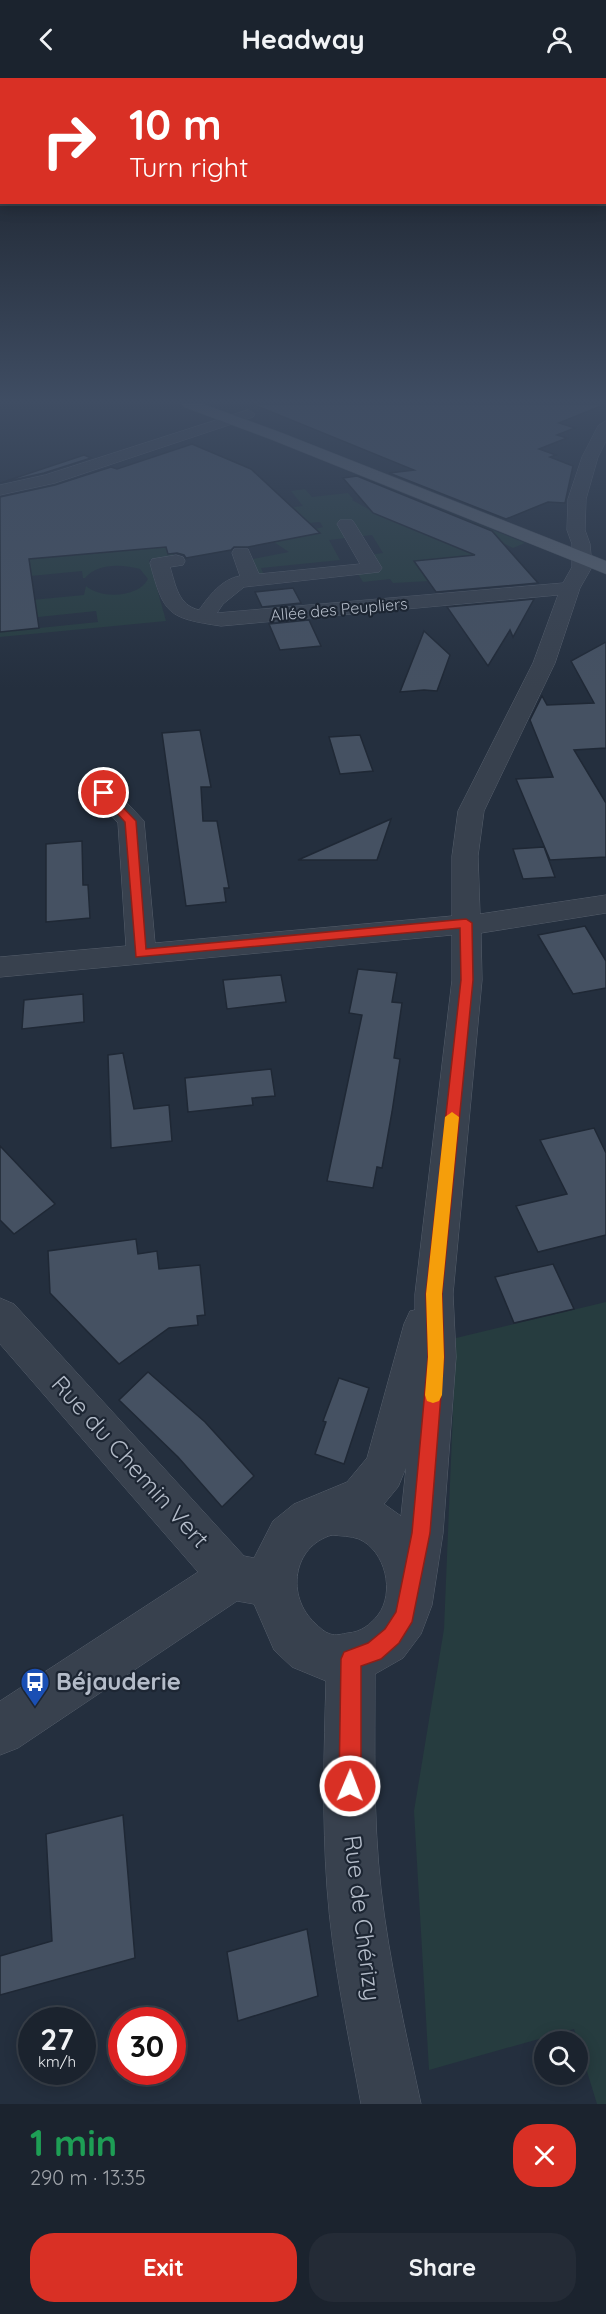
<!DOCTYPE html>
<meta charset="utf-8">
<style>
body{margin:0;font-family:Quicksand,sans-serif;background:#242b36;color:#f1f3f6;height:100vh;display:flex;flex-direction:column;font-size:22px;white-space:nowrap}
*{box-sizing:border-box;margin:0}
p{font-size:20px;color:#a0a4aa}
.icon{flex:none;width:33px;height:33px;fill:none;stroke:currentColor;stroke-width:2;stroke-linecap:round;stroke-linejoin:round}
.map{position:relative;height:2026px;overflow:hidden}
.side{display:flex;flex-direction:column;background:#1b232e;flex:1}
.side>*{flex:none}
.hud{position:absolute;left:0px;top:0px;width:606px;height:126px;box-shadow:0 3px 15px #0003,0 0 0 2px #39404a;background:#d93025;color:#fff;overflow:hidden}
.buttons{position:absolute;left:534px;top:1953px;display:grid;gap:12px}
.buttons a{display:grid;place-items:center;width:54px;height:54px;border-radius:50%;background:#1b232e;box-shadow:0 3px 15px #0003,0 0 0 2px #39404a;font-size:30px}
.speed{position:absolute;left:18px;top:1929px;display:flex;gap:12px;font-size:30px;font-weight:700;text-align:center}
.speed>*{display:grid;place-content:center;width:78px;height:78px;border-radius:50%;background:#1b232e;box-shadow:0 3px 15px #0003,0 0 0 2px #39404a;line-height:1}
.speed small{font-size:15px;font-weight:400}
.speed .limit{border:9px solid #d22;background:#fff;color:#111}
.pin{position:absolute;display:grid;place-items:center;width:51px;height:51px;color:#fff;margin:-26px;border:3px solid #fff;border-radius:50%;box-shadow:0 2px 6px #0007}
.me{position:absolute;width:66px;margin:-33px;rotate:1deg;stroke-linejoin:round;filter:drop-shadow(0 0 4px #0008)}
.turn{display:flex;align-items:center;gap:21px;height:126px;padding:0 30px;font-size:27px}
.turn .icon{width:78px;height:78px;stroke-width:2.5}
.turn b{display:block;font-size:42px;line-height:51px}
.round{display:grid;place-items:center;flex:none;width:63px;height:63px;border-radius:24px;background:#242b36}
.summary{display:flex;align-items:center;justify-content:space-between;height:102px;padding:0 30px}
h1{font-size:36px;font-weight:700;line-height:45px;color:#1e9e55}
.cta{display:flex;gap:12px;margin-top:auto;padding:12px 30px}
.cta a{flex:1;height:69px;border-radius:24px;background:#d93025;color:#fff;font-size:24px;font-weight:700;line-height:69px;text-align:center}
.cta a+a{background:#242b36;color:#f1f3f6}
header{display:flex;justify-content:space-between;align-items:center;height:78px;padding:0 30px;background:#1b232e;font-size:27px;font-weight:700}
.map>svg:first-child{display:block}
</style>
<header><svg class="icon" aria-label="back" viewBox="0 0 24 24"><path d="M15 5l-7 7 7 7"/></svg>Headway<svg class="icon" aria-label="person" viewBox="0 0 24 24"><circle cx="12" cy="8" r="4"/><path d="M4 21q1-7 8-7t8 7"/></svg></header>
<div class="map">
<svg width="606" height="2026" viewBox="0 0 606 2026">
<rect width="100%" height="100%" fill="#242f3e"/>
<g fill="#263c3f">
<path d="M305 411 312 419 348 415 353 421 352 422 379 437 430 427 525 465 513 470 493 460 468 471 473 479 430 503 393 505 390 501 363 504 358 496 370 477 383 475 372 457 329 462 340 482 261 490 264 497 256 498 248 482 289 474 274 464 319 455 315 451 323 449 320 444 168 457 174 479 149 482 166 543 0 559V554L98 544 96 533 0 543V525L84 517 86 508C101 521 138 520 148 501L140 491C123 486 97 485 85 500H83L82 493 0 501V467L303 428 291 413Z"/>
<polygon points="606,1224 606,2026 597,2026 574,1951 429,1992 414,1733 444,1551 456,1260"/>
</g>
<g fill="#455162" stroke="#1f2835" stroke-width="1.5">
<polygon points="252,326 601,326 601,328 559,345 575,350 557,357 567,360 539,371 556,377 550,379 573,388 565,425 548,424 506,441 389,395 414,392"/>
<polygon points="192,366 251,391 320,455 248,469 234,469 231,472 186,480 184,477 177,475 168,476 166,469 29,481 39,550 0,554 0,419 55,407 111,389 117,391"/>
<polygon points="84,377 91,380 44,395 0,405"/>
<polygon points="357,398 492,453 538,505 436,514 414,483 475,477 373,435 343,400"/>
<polygon points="293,510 301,525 262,529 255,514"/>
<polygon points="534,521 513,559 510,552 488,588 447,529"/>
<polygon points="309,542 321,568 280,572 269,546"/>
<polygon points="424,553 450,577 437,613 424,612 400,614"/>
<polygon points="606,564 606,670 574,672 606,725 606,779 550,782 516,701 553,699 530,642 542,618 547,627 594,625 571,583"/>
<polygon points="200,652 211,709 201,709 203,743 217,743 229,810 224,810 226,824 186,828 162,655"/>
<polygon points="360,657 373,693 340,696 329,659"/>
<polygon points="391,741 377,782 298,782"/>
<polygon points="82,763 83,807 88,807 90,840 46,844 46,766"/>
<polygon points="544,769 555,799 523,801 513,771"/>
<polygon points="585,848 606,883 606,910 573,916 538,857"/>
<polygon points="358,891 397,895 392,924 402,925 394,980 400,981 392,1034 382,1090 377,1089 373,1110 327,1103 362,937 349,935"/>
<polygon points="281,897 286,924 227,931 223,902"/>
<polygon points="83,916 84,944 22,951 24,922"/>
<polygon points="123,975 134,1031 169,1027 172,1063 111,1070 108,977"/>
<polygon points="271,991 275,1018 252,1020 253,1027 188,1034 185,1000"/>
<polygon points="594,1050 606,1075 606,1157 538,1174 516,1128 567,1116 540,1062"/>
<polygon points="0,1068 55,1126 14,1156 0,1142"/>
<polygon points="136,1161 138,1176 157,1173 159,1191 200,1187 205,1237 197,1238 198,1247 169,1250 119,1286 50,1215 48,1173"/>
<polygon points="553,1186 574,1231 514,1245 495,1199"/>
<polygon points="148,1294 205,1344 254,1398 222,1429 178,1379 119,1322"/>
<polygon points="339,1300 369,1310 344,1386 315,1376 326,1344 323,1343"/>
<polygon points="123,1737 135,1880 0,1917 0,1878 52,1863 46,1756"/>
<polygon points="307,1851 318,1918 238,1943 227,1874"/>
</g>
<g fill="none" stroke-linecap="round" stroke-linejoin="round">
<g stroke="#565f6c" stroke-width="1">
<g id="street">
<polygon points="248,332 255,336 253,339 55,405 0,417 0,407 45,397"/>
<path d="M606 343V363L598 379 586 421 585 452 590 466 592 489 580 510 555 585 484 733 478 778 480 836 606 817V835L481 855 482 902 453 1216 456 1279 443 1455 432 1527 421 1556 403 1580 375 1596C375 1668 373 1739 381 1811 389 1883 406 1955 421 2026H361C348 1954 332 1882 327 1809 322 1740 324 1671 326 1603L292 1589 274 1572 254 1526 237 1523 18 1670 0 1677V1623L198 1494 0 1266V1220L14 1226 244 1478 254 1480 273 1443 294 1426 347 1404 367 1380 404 1246 410 1233 415 1232V1216L452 902V857L0 899V879L126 868 118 745 91 715 95 710 104 707 113 710 144 743 155 865 452 838V778L458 733 533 585 558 517 221 548C168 540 164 537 150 485L152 481 176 477 183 479 185 483 183 487 170 489C176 508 178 527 199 532 209 518 222 501 240 498L232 475 234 471H248L259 496 360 486 337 446 340 442H352L355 446 382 490 379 494 244 509 223 526 217 535 563 505 572 489V466L567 452 568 421 582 379 598 348ZM406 1390 401 1438 384 1426 398 1409ZM332 1457C341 1458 351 1458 359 1461 386 1473 395 1515 378 1537 370 1547 361 1554 348 1555 342 1556 336 1558 330 1556 324 1554 320 1550 315 1545 286 1519 292 1468 332 1457Z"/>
</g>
</g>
<g stroke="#414a57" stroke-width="1">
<polygon id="primary" points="182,326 203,326 282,355 606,483 606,496 270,361 184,329"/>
</g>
<use href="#street" fill="#38414e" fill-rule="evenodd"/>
<use href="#primary" fill="#56606e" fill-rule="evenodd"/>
</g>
<linearGradient id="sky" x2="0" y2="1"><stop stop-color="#141a22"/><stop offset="0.53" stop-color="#3f4d63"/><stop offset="1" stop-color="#3f4d63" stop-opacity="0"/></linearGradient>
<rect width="606" height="610" fill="url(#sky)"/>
<polygon fill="#d93025" stroke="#8d1f18" stroke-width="1.5" points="104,712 107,713 136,743 146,871 466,841 472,845 473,902 442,1216 444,1279 430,1455 412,1544 399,1565 381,1581 361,1588 361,1708 357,1716 350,1719 342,1716 339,1708 341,1581 344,1574 368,1565 385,1551 396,1534 412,1455 428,1279 426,1216 461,902 460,850 136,879 125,744 99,715"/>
<polygon fill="#f59e0b" points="452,1034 459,1039 442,1216 444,1279 442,1317 439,1323 433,1325 427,1323 425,1317 428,1279 426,1216 445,1039"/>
<defs>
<g id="bus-pin" transform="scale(1.5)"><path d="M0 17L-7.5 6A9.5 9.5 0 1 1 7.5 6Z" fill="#1a4fb4" stroke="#1d2633"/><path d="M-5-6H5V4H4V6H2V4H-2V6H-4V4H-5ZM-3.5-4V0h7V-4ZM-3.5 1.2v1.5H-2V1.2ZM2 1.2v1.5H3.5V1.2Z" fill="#fff"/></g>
</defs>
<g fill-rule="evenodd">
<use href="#bus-pin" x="35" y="1604"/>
</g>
<g text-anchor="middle" stroke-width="4.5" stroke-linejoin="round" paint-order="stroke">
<g font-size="16" fill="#b4bcc9" stroke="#1d2633">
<text transform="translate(339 531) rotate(-5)" y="6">Allée des Peupliers</text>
</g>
<g font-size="24" fill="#b4bcc9" stroke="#1d2633">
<text transform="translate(130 1384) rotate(48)" y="8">Rue du Chemin Vert</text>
<text transform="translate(362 1840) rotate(83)" y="8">Rue de Chérizy</text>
</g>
<g font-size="24" font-weight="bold" fill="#b4bcc9" stroke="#1d2633" text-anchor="start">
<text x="56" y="1612">Béjauderie</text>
</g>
</g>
</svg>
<div class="buttons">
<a><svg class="icon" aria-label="search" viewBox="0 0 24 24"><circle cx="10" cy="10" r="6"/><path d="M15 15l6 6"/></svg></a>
</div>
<div class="speed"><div>27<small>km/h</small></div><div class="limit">30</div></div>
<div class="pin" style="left:104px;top:715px;background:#d93025"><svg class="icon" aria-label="arrive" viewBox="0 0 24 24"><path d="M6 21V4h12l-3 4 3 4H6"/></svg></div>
<svg class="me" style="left:350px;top:1708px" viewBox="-20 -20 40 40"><circle r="17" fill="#d93025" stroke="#fff" stroke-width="3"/><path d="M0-11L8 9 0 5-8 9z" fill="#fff"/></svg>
<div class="hud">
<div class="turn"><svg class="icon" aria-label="right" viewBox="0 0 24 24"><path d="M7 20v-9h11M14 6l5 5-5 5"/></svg><div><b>10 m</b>Turn right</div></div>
</div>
</div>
<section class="side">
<div class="summary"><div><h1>1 min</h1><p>290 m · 13:35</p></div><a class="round" style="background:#d93025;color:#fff"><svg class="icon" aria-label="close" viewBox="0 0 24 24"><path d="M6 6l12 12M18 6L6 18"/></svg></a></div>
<div class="cta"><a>Exit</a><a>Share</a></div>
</section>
